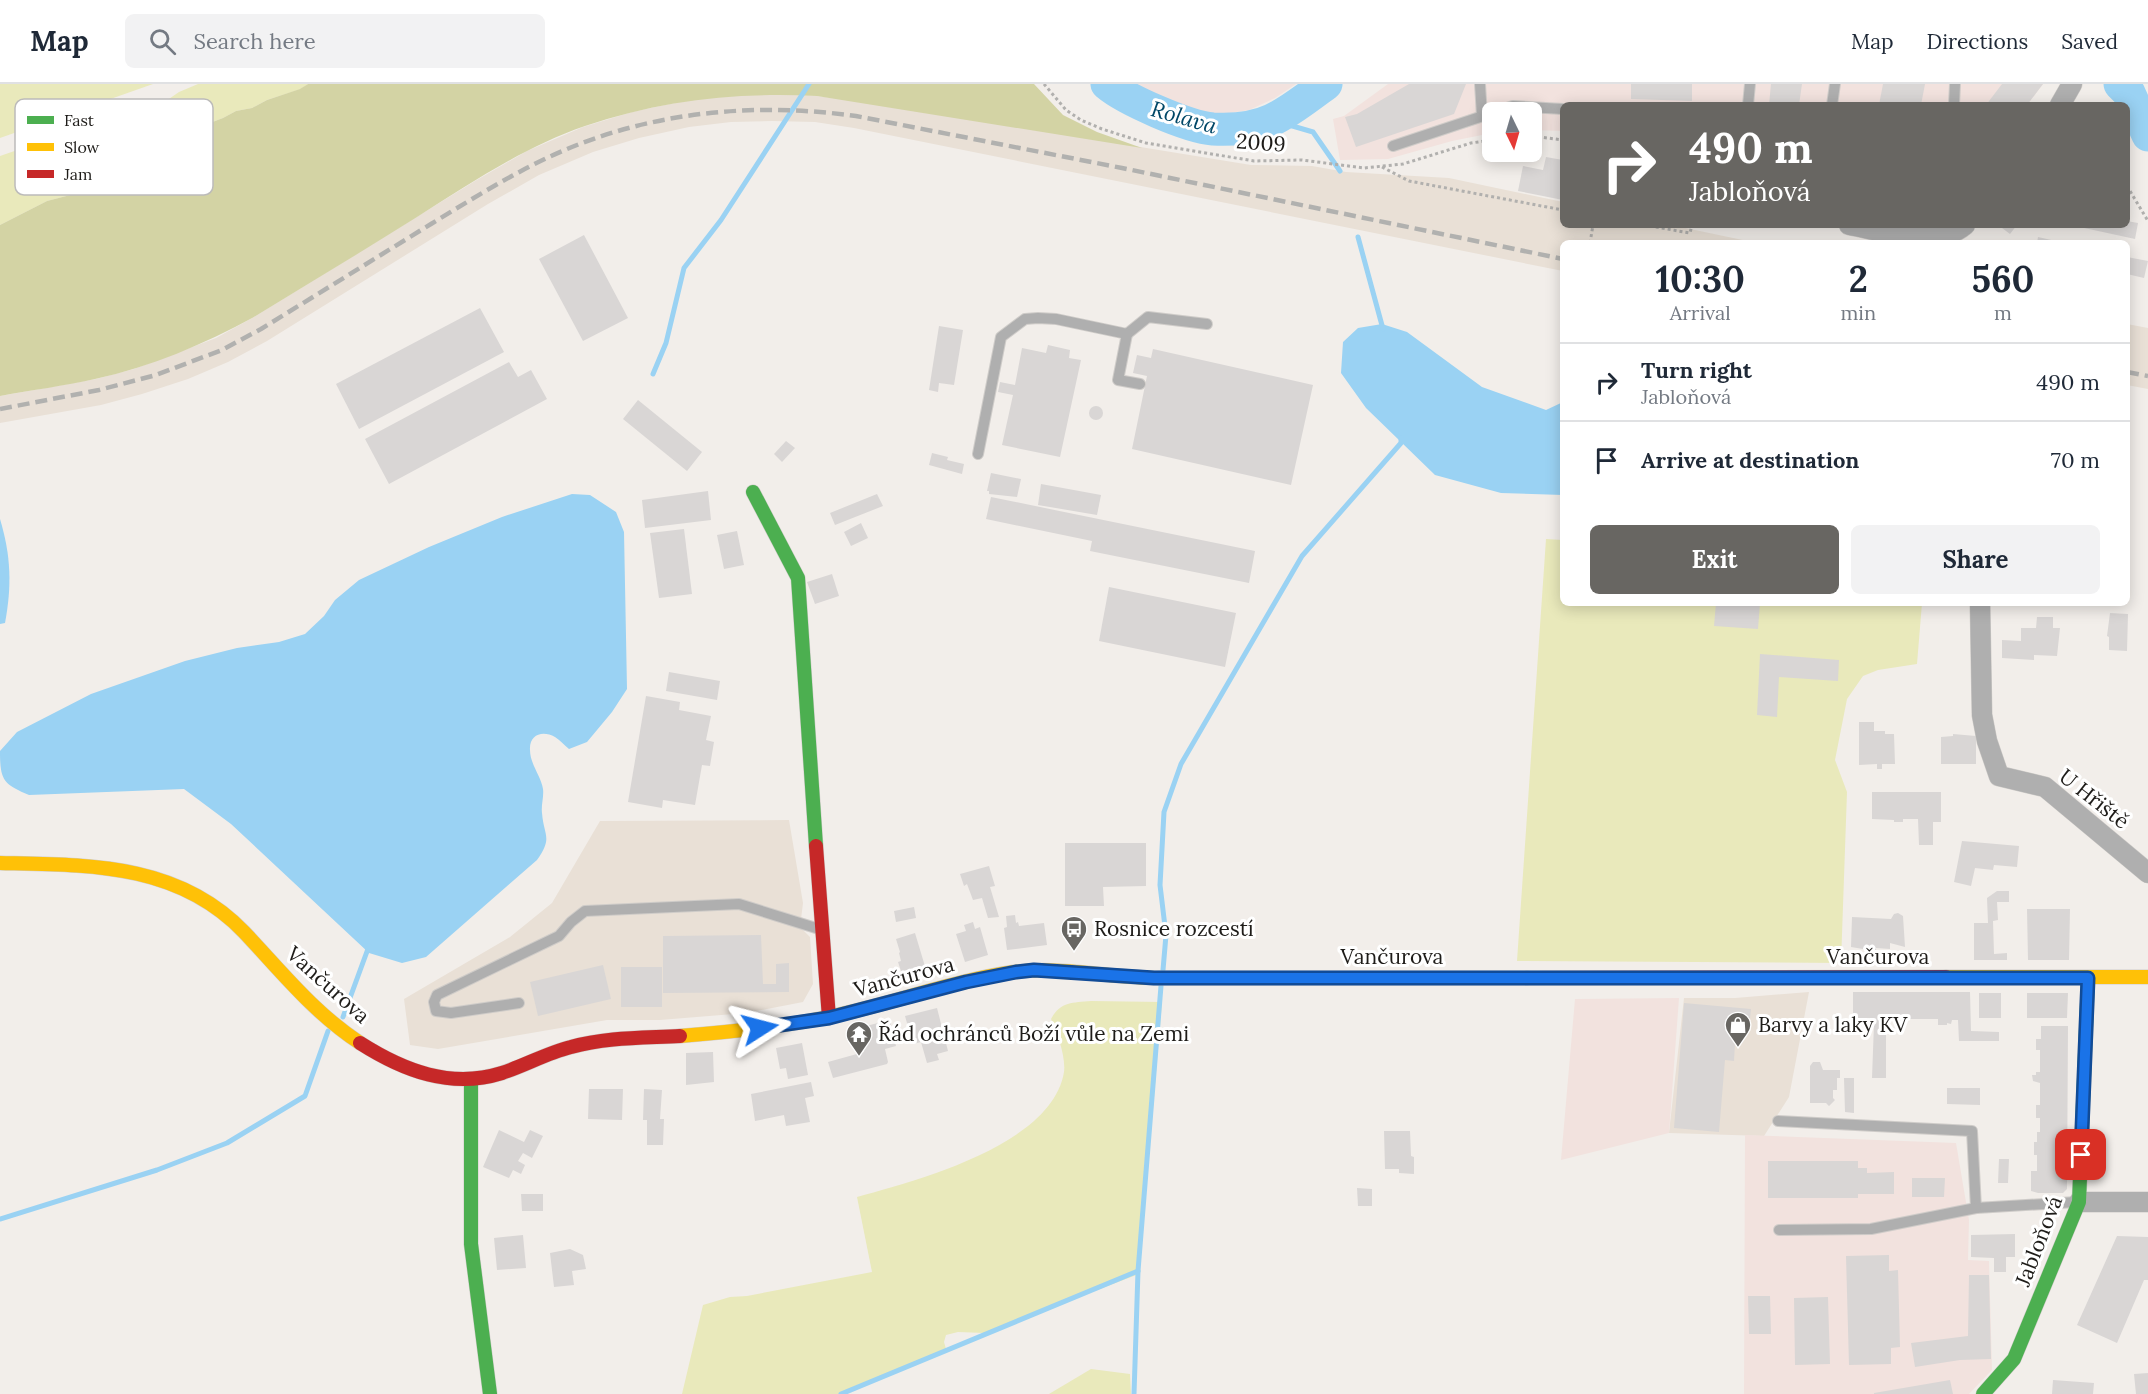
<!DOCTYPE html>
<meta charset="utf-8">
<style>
body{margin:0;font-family:Lora,serif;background:#f2f2f3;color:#1f2937;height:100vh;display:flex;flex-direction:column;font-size:22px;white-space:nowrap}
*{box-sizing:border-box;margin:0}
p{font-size:20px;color:#747a83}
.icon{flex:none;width:33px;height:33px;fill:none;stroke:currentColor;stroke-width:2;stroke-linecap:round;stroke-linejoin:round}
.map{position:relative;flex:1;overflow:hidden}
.side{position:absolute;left:1560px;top:156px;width:570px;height:366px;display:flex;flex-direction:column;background:#fff;border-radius:9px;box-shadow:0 3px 15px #0003}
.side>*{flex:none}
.banner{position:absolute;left:1560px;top:18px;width:570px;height:126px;border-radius:9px;box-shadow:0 3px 15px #0003;background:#686662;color:#fff;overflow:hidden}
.needle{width:39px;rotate:175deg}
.tools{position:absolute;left:1482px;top:18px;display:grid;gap:12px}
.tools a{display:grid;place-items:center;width:60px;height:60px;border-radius:9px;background:#fff;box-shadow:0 3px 15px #0003;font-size:30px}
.pin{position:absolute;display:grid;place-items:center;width:51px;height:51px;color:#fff;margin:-26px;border-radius:12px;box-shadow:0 3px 9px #0006}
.me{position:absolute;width:66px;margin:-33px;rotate:81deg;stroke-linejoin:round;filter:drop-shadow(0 0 4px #0008)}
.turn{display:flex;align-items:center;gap:21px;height:126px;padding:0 30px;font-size:27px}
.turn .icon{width:78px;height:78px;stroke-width:2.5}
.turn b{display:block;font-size:42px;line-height:51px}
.eta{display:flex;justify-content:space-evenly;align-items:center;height:102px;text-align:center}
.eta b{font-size:36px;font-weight:700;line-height:42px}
.cta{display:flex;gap:12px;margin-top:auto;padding:12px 30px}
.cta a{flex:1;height:69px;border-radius:9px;background:#686662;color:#fff;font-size:24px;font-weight:700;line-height:69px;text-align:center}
.cta a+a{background:#f2f2f3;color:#1f2937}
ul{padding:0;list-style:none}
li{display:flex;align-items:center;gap:18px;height:78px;padding:0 30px;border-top:2px solid #e0e1e3}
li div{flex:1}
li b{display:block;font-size:22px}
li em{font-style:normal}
header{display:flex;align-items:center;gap:36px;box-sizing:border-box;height:84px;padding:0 30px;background:#fff;border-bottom:2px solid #e0e1e3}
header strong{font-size:28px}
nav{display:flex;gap:33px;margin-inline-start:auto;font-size:21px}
.search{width:420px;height:54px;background:#f2f2f3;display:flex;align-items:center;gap:15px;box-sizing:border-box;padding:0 21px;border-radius:9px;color:#747a83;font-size:22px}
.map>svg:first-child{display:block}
</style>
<header>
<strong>Map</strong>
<div class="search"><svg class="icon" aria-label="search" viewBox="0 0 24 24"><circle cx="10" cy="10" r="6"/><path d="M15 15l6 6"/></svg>Search here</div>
<nav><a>Map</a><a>Directions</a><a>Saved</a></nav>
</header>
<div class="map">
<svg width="2148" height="1310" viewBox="0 0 2148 1310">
<rect width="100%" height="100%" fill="#f2eeea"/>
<g fill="#e9e0d6">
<polygon points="772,9 817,12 859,17 1251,81 1312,82 1346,88 1449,94 1563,118 1563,141 1671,141 1757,159 1563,159 1563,187 854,44 815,38 772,37 731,38 689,43 639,54 593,68 539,91 488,120 267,257 228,278 188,295 142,310 101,321 0,339 0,312 96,295 134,285 216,254 254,233 475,97 527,67 583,43 632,28 684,17 729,11"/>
<polygon points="2127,240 2148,244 2148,305 2127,301"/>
<polygon points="789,736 803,819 800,843 810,853 813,900 803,918 746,929 660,936 607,936 438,965 410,961 404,915 510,853 552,819 600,737"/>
<polygon points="1809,908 1789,1013 1764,1052 1669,1049 1684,914 1735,914"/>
</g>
<g fill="#f2e2de">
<polygon points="1129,0 1296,0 1275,14 1249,26 1217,31 1187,27 1144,9"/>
<polygon points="1388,0 2043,0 2027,21 1563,21 1563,47 1532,46 1532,28 1492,28 1492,49 1452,57 1388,75 1340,76 1333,35 1344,32"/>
<polygon points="1679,914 1669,1049 1561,1076 1575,915"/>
<polygon points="1745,1051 1956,1059 1969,1136 1968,1176 1989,1177 1992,1286 1969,1310 1744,1310"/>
</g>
<g fill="#e9e9bb">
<polygon points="0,0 153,0 0,54"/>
<polygon points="198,0 308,0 301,5 267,16 252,24 236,27 223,34 173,53 118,83 78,109 47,117 0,141 0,72 119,31 166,17 179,8"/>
<polygon points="1546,455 1563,456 1563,519 1922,519 1917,580 1878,586 1863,592 1847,615 1835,676 1847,708 1841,879 1517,877"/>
<path d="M1091 917 1162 918 1139 1190 985 1249 958 1248 946 1251 944 1258 946 1265 916 1281 841 1310H682L703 1221 730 1213 747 1212 872 1188 857 1113C918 1096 1052 1061 1064 988 1066 973 1057 948 1051 935 1061 917 1072 919 1091 917Z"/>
<polygon points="1091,1285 1130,1290 1131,1310 1049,1310"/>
</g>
<path fill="#d3d3a4" d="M308 0H1034L1063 31 1097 48 1142 64 817 12C737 8 661 16 585 42 524 63 471 99 417 133 363 167 308 200 254 233 204 260 151 283 95 295 64 302 32 306 0 312V141L47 117 78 109 118 83 173 53 223 34 236 27 252 24 267 16 300 5Z"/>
<g fill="#9ad2f3">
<polygon points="1382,240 1407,248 1482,303 1546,326 1563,318 1563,411 1501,409 1435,391 1366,324 1341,289 1343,258 1358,244"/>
<path d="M572 410 590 411 616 428 624 448 627 605 612 628 587 658 569 665C565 662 560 656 555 653 543 646 529 650 530 666 530 680 541 692 543 705 544 713 541 721 542 729 544 753 553 753 537 776L426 873 402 879 369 869 231 740 184 705 29 711C3 700 0 696 0 667L17 648 91 610 185 577 237 564 279 558 305 550 324 532 335 516 359 496 429 463 502 433Z"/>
<path d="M0 435C11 472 12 501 5 539L0 540Z"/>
</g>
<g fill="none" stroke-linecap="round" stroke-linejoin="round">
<g stroke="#9ad2f3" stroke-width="5">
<polyline points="1272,36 1313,48 1340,87"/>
<polyline points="1358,153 1383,245"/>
<polyline points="653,290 666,259 684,184 721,136 809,0"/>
<polyline points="1163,886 1166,851 1160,801 1164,728 1181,680 1302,472 1401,359 1401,354"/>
<polyline points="343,933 369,862"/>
<polyline points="0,1135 157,1086 227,1059 305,1012 328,947"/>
<polyline points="841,1310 1138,1187"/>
<polyline points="1134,1310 1138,1187 1161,902"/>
</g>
<g stroke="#9ad2f3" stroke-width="33">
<path d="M1107 0C1126 16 1188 43 1213 45 1232 46 1255 44 1272 36 1291 27 1309 12 1326 0"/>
<polyline points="2120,0 2129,9 2148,51"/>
</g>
</g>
<g fill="#d9d6d5">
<polygon points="1409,0 1466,0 1454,30 1356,63 1345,33 1357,30"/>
<polygon points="1631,0 1692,0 1692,17 1631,15"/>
<polygon points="1771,0 1802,0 1799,21 1769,21"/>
<polygon points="1883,0 1925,0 1921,21 1879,21"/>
<polygon points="2002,0 2043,0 2027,21 1986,21"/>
<polygon points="1546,73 1563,76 1563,116 1518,107 1523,82 1543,86"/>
<polygon points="2127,137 2138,139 2135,155 2075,142 2127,141"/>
<polygon points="1998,141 2017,141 2010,150"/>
<polygon points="584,151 628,234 583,257 539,175"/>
<polygon points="2038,153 2060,158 2060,159 2037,159"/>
<polygon points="2127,173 2148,177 2144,194 2127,190"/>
<polygon points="480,224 504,268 359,345 336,300"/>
<polygon points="939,242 963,246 954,301 939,299 938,308 929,306"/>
<polygon points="1048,261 1070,266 1069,274 1081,276 1060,373 1002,361 1013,311 998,308 1000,298 1015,301 1022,264 1046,269"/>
<polygon points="1153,265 1313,301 1291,401 1132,365 1147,292 1133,289 1137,271 1151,274"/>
<polygon points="509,278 518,293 531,286 547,315 389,400 365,355"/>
<polygon points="638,316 702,368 687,387 623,335"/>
<circle cx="1096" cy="329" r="7"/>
<polygon points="786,357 795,364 782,378 774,370"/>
<polygon points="932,369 948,373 947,376 964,380 962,390 929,381"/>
<polygon points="991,389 1021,395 1017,413 989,410 989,407 987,407"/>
<polygon points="1041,400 1101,411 1097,431 1038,421"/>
<polygon points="708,407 711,436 645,444 642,416"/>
<polygon points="877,410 883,422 835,441 830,429"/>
<polygon points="991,413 1255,467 1249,499 1090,467 1092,457 986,435"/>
<polygon points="861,439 868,454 851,462 844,448"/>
<polygon points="684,445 692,510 659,514 650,449"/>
<polygon points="737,447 744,481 724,485 717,451"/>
<polygon points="832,490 839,512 815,520 807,498"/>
<polygon points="1109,503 1236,529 1225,583 1099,557"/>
<polygon points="1716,519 1760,519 1758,545 1714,542"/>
<polygon points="2110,529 2128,530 2127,567 2109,566 2109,553 2107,552"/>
<polygon points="2037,533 2053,533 2053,544 2060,544 2057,572 2034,571 2034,576 2002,574 2002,556 2021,557 2021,544 2036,544"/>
<polygon points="1760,570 1839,576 1838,597 1779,593 1777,633 1757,631"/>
<polygon points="669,588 720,597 717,616 666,607"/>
<polygon points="646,612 680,618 679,626 711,632 706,656 714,658 710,682 702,681 695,721 663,716 662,724 628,718"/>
<polygon points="1859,638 1874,638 1874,647 1885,647 1885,650 1894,650 1895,680 1882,680 1882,685 1877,685 1877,680 1859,681"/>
<polygon points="1953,650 1976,652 1976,680 1941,680 1941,653 1953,652"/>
<polygon points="1872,708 1941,708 1941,738 1933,738 1933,761 1919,761 1918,735 1903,735 1903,738 1894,738 1894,736 1872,735"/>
<polygon points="1962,757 2019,762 2017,783 1994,781 1993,786 1975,784 1971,802 1954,798"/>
<polygon points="1065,759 1146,759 1146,802 1103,803 1104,822 1065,822"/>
<polygon points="989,782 995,802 990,803 999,833 988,834 982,814 973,816 967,800 964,802 960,790"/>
<polygon points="1997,807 2009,807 2009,818 1997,818 1998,836 1993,837 1994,870 2007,869 2007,876 1974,876 1974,839 1988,839 1987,814"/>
<polygon points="914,823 916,834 896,838 894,827"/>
<polygon points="2027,825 2070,825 2069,876 2028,876"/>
<polygon points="1898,829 1903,832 1905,863 1890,859 1890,865 1876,864 1877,876 1869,877 1869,866 1851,863 1852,833 1891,835 1894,830"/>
<polygon points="1015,831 1016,839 1018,838 1019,842 1044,839 1047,861 1007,866 1004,844 1007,843 1006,832"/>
<polygon points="973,838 975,845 980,843 988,871 965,878 956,850 966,847 964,841"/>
<polygon points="915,849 927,889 904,896 898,878 901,877 899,869 900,868 896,855"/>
<polygon points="761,851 763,900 776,900 776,880 789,879 789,908 663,909 663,852"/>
<polygon points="603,881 611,915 538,932 530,898"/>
<rect x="621" y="883" width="41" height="40"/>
<polygon points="1853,908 1970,908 1971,947 1999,948 1999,957 1959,957 1958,936 1952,936 1951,940 1947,939 1947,941 1938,941 1938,935 1907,935 1907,937 1886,935 1886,994 1872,994 1874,940 1866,940 1866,936 1853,936"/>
<rect x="1979" y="909" width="22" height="25"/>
<polygon points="2027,909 2068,909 2067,934 2027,934"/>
<polygon points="1684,919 1751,925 1750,934 1745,934 1743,959 1735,959 1734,977 1725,976 1719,1048 1674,1044"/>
<polygon points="937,924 948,967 937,970 939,976 927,979 921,958 913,960 905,932"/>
<polygon points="890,936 896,962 885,965 888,978 887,980 833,994 828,978 864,968 858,944"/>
<polygon points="2041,942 2068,942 2067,1105 2063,1109 2038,1109 2031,1107 2031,1087 2037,1087 2037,1071 2034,1071 2034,1058 2037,1058 2037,1048 2040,1048 2040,1034 2036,1034 2036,1021 2040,1021 2040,999 2033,997 2032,991 2036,991 2036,988 2040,988 2040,966 2036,966 2036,955 2041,955"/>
<polygon points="802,959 808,991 788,995 786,984 780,985 776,964"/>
<polygon points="713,968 714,998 686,1001 686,969"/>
<polygon points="1813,978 1820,978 1823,986 1840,986 1840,994 1837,994 1837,1006 1833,1006 1833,1014 1835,1016 1829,1022 1826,1019 1810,1019 1810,982"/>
<polygon points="1844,994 1854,994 1854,1029 1845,1028"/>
<polygon points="811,998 814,1012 805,1014 810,1038 786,1042 784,1031 755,1037 751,1010"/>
<polygon points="1947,1004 1980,1004 1980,1021 1947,1020"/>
<polygon points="589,1005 623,1005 622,1036 588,1035"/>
<polygon points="644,1005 662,1006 660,1035 664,1035 663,1061 647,1061 647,1036 643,1036"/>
<polygon points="499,1046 524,1058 530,1046 543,1052 532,1074 523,1069 518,1077 525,1081 521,1090 513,1086 509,1094 483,1083"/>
<polygon points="1384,1047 1410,1047 1411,1072 1414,1073 1414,1090 1399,1089 1399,1085 1385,1085"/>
<polygon points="1999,1075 2009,1075 2008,1099 1998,1099"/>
<polygon points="1768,1077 1858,1077 1858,1084 1867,1084 1867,1089 1894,1088 1894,1110 1858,1110 1858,1114 1768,1114"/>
<polygon points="1912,1094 1945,1094 1944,1113 1912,1113"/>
<polygon points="1357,1104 1372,1105 1372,1122 1358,1122"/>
<polygon points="521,1110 543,1110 543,1127 522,1127"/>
<polygon points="2015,1150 2015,1173 2006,1173 2006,1188 1994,1188 1994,1174 1971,1173 1971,1151"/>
<polygon points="523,1151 526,1184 497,1186 494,1154"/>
<polygon points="2117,1152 2148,1153 2148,1196 2144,1196 2117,1259 2077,1241"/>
<polygon points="570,1165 583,1171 586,1185 572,1187 574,1201 554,1203 550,1169"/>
<polygon points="1889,1171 1889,1187 1898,1186 1900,1263 1891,1264 1891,1280 1849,1281 1846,1172"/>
<polygon points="1969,1191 1989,1191 1991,1275 1960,1276 1915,1283 1911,1259 1968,1252"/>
<polygon points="1748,1212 1770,1212 1771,1250 1749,1250"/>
<polygon points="1828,1213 1830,1280 1795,1281 1794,1214"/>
<polygon points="2148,1289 2148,1310 2136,1310 2134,1290"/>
<polygon points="1950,1296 1953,1310 1874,1310 1874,1309"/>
<polygon points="2053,1296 2094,1299 2093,1310 2052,1310"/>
</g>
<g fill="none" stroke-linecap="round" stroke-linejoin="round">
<g stroke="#cfccc9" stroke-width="12">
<g id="lane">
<polyline points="1480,0 1482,32"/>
<polyline points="1748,21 1750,0"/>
<polyline points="1832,21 1835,0"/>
<polyline points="1954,21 1955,0"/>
<polyline points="1393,62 1513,22 1563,25"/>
<polyline points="1127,250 1148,233 1207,240"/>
<polyline points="978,370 1001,253 1025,235 1038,234 1056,235 1127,250 1118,296 1140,300"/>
<polyline points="519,919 451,929 436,927 434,918 437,911 559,852 571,838 585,827 739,820 819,845"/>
<polyline points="1778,1037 1972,1047 1976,1124 2076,1118"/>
<polyline points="1779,1146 1871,1145 1976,1124"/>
</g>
</g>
<g stroke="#cfccc9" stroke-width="21">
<g id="street">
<polyline points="2060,21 2072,0"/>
<path d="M1849 141C1883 147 1936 166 1965 141"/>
<polyline points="1980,519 1982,631 1987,657 1999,692 2045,703 2148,789"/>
<polyline points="2079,1118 2148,1118"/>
</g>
</g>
<g stroke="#cfccc9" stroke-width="15">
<g id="fast">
<polyline points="753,408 798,494 816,762"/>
<polyline points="1159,894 1527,894"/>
<polyline points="471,996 471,1160 490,1310"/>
<polyline points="1983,1310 2014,1275 2079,1118 2088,894"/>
</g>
</g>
<g stroke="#cfccc9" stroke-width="15">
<g id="slow">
<path d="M0 779C89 781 178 779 244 848 281 887 314 929 360 959"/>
<polyline points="1946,893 2148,893"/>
<path d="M680 952C731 948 783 943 833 932 894 919 952 897 1014 888 1062 882 1112 894 1159 894"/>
</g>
</g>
<g stroke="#cfccc9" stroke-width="15">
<g id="jam">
<polyline points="816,762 829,934"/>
<polyline points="1527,894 1946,893"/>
<path d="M360 959C404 987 451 1005 502 989 526 981 547 969 571 963 606 953 644 954 680 952"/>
</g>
</g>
<g stroke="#b1b0ae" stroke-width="3" stroke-dasharray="3 3" stroke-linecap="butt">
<polyline points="1044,0 1066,26 1081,36 1102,45 1146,59 1254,77 1302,76 1364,84 1403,80 1471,59 1492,56"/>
<polyline points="1532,52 1563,56"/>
<polyline points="1382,83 1409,97 1563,126"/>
<polyline points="2127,102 2148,137"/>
<polyline points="1644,141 1690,149 1692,141"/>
<polyline points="1590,159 1593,141"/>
</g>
<use href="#lane" stroke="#afafaf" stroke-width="10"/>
<use href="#street" stroke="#afafaf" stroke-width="20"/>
<use href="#fast" stroke="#4caf50" stroke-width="14"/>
<use href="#slow" stroke="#ffc107" stroke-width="14"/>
<use href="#jam" stroke="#c62828" stroke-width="14"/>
<g stroke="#b1b1af" stroke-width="4.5" stroke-dasharray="12 6" stroke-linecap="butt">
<polyline points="2127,288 2148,292"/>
<path d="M0 325 99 306 156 291 222 266 261 245C318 210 374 175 431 140 485 107 537 74 596 54 680 25 769 20 856 32L1122 84 1563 175"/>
</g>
</g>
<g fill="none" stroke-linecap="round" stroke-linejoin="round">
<g stroke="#114b97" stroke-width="15">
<polyline id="route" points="760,944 829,934 966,898 1016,888 1034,886 1154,894 2088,894 2081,1071"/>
</g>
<use href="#route" stroke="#1a73e8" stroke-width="10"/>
</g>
<defs>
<g id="bus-pin" transform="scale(1.35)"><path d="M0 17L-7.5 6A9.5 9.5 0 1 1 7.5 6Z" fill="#686662" stroke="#fff"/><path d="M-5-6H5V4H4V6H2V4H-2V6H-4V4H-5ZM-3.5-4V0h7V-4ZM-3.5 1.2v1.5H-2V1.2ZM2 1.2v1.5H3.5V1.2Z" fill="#fff"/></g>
<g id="shop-pin" transform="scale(1.35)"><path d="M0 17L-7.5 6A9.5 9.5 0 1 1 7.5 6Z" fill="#686662" stroke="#fff"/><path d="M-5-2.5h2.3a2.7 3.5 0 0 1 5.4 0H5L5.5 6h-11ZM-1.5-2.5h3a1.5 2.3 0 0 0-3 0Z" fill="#fff"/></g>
<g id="temple-pin" transform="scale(1.35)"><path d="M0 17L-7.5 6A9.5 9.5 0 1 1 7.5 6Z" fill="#686662" stroke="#fff"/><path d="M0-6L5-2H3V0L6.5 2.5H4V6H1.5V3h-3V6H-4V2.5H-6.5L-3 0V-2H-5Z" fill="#fff"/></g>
</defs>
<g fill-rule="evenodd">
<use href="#bus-pin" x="1074" y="845"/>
<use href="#shop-pin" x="1738" y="941"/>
<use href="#temple-pin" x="859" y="950"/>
</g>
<g text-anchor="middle" stroke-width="6" stroke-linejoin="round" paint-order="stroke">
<g font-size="21" fill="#1e1c19" stroke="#fff">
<text transform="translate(1261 59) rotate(4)" y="7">2009</text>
<text transform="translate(2094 715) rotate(38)" y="7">U Hřiště</text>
<text x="1392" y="880">Vančurova</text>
<text x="1878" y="880">Vančurova</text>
<text transform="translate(904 893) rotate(-15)" y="7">Vančurova</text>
<text transform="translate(328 901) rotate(42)" y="7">Vančurova</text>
<text transform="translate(2039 1157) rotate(-69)" y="7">Jabloňová</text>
</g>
<g font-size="21" fill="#1e1c19" stroke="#fff" text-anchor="start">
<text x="1094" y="852">Rosnice rozcestí</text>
<text x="1758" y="948">Barvy a laky KV</text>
<text x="878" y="957">Řád ochránců Boží vůle na Zemi</text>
</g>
<g font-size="22" font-style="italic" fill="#014767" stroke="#fff">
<text transform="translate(1184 33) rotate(16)" y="8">Rolava</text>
</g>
</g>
<rect x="15" y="15" width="198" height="96" rx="9" fill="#fff" stroke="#bcbbba" stroke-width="1.5"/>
<rect x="27" y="32" width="27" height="8" fill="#4caf50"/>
<rect x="27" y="59" width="27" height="8" fill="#ffc107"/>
<rect x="27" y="86" width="27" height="8" fill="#c62828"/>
<g font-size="16" fill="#1e1c19">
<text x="64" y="42">Fast</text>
<text x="64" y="69">Slow</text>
<text x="64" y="96">Jam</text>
</g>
</svg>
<div class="tools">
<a><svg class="needle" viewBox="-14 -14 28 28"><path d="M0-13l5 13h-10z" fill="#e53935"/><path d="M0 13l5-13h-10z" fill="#747a83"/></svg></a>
</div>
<div class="pin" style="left:2081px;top:1071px;background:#d93025"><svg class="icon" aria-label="arrive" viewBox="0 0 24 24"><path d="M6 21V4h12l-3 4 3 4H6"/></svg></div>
<svg class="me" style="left:760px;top:944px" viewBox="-20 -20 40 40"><path d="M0-17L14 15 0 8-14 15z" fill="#1a73e8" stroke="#fff" stroke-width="4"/></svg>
<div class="banner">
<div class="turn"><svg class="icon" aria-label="right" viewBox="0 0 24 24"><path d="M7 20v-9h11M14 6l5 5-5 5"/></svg><div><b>490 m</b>Jabloňová</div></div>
</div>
<section class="side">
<div class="eta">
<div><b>10:30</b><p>Arrival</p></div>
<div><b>2</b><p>min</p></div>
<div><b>560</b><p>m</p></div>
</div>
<ul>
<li><svg class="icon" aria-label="right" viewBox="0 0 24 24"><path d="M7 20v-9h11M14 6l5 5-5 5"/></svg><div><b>Turn right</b><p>Jabloňová</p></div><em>490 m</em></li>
<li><svg class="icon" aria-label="arrive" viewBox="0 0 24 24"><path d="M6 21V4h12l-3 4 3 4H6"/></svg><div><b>Arrive at destination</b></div><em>70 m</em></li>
</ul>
<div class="cta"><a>Exit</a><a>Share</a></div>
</section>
</div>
